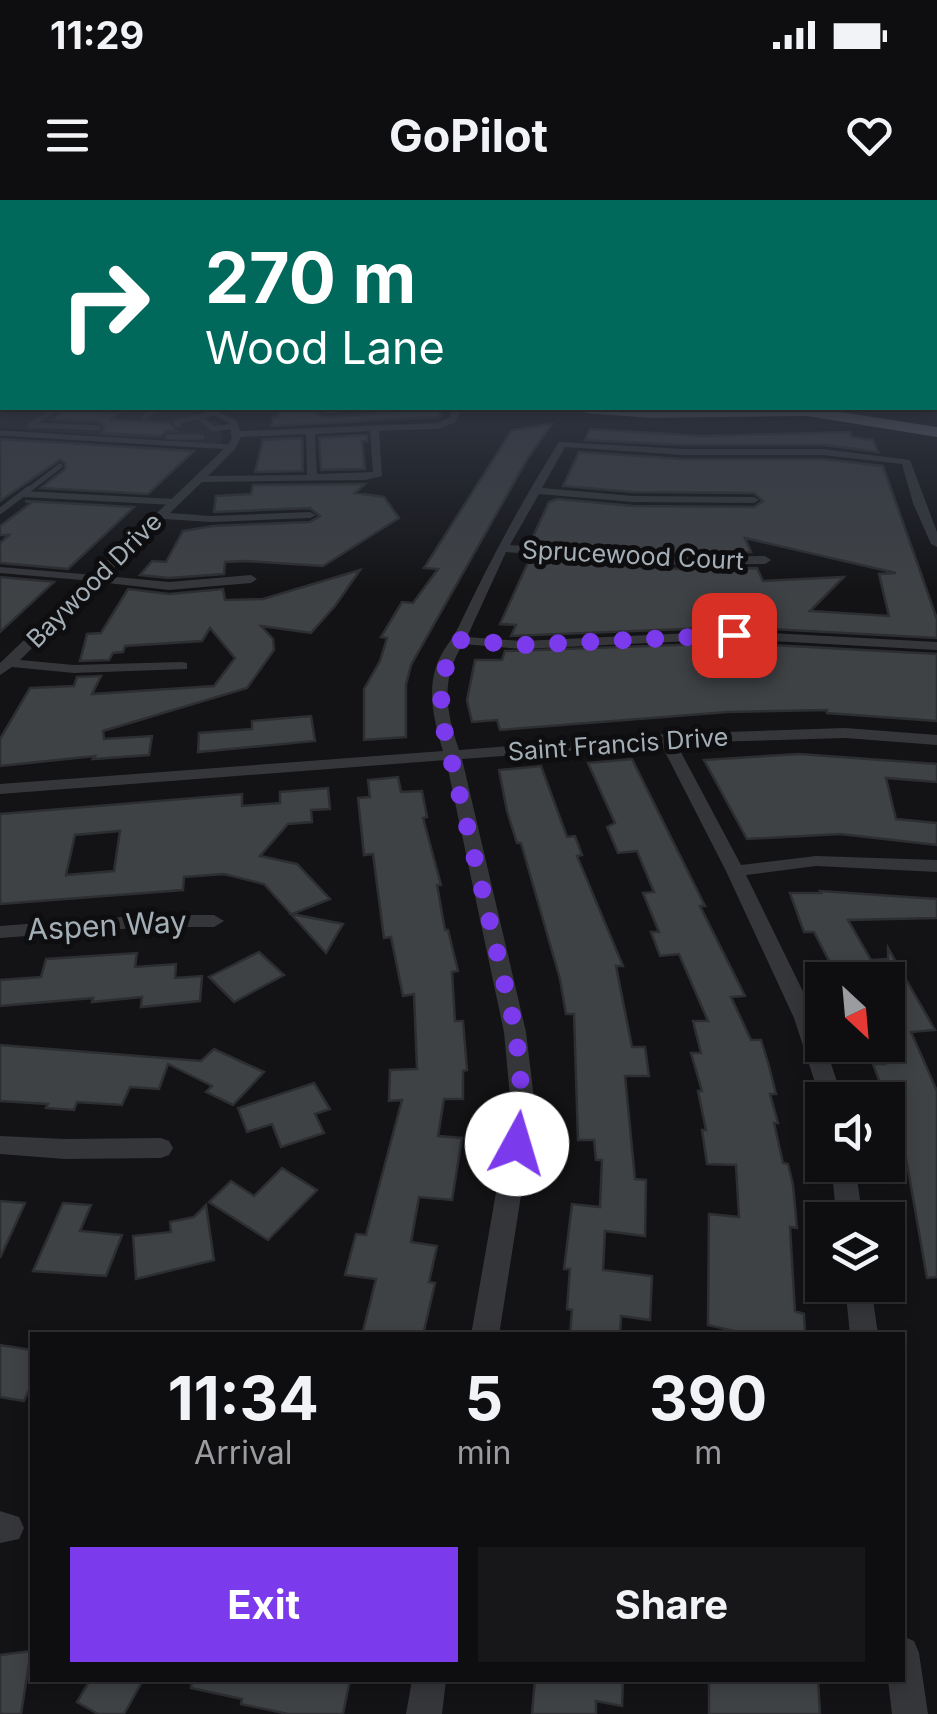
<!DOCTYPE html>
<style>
body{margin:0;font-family:Inter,sans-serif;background:#171719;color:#f1f3f6;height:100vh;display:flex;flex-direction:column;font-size:38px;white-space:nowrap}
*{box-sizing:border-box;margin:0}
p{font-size:32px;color:#9b9c9f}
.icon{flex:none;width:55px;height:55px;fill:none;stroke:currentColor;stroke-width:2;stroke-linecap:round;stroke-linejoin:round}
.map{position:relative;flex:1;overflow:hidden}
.sheet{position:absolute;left:30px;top:1132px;width:875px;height:350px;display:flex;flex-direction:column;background:#0e0e10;border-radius:0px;box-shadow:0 5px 15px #0003,0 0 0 2px #2e2e30}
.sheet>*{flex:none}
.banner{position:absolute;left:0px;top:0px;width:938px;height:210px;box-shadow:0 5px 15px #0003,0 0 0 2px #2e2e30;background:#00695c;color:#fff;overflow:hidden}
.needle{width:65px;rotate:154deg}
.tools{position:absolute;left:805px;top:762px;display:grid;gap:20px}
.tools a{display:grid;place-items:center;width:100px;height:100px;border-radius:0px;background:#0e0e10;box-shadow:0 5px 15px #0003,0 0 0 2px #2e2e30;font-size:50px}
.pin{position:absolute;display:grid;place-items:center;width:85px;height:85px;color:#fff;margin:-42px;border-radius:20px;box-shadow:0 5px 15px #0006}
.me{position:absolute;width:110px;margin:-55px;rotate:6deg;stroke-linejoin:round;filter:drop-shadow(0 0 8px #0008)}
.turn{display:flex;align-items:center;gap:35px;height:210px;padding:0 40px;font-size:45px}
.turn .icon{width:130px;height:130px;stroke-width:2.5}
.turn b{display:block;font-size:70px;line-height:85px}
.eta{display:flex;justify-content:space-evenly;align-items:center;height:170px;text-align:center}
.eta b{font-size:60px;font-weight:700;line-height:70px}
.primary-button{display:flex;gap:20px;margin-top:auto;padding:20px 40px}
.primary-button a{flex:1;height:115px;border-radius:0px;background:#7c3aed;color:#fff;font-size:40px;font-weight:700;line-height:115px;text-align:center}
.primary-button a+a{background:#171719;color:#f1f3f6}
.status{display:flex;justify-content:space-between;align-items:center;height:70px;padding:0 50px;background:#0e0e10;direction:ltr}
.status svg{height:28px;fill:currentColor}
header{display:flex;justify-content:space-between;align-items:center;height:130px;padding:0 40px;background:#0e0e10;font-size:45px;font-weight:700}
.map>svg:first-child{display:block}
</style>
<div class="status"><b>11:29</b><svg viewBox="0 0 49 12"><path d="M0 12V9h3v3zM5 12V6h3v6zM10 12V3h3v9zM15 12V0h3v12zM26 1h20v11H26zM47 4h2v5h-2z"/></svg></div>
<header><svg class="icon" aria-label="menu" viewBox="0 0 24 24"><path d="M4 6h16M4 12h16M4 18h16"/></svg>GoPilot<svg class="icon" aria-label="heart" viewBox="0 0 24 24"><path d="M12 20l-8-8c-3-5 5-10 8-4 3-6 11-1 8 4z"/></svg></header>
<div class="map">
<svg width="937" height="1514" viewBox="0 0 937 1514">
<rect width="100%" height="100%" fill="#131315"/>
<polygon fill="#1f2022" points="18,208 181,208 218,223 223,238 220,244 0,228 0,218"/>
<g fill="#3f4245" stroke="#2d2e31" stroke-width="2.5" fill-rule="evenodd">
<polygon points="283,208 315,208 315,213 324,217 438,209 441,217 272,226 273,217 278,217 279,209"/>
<polygon points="65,210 120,213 111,219 170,223 176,231 166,231 162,236 102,233 104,226 99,222 51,220"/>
<polygon points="552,224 528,258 411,465 406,485 406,537 364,540 364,489 380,461 387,438 381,437 402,402 413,403 438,369 424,368 512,230"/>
<polygon points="590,229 702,236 850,232 851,237 873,240 878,252 823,245 684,245 585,240"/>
<polygon points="367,235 367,241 362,241 365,269 321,270 319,238"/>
<polygon points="302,238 303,271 255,272 263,240"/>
<polygon points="0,239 194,251 148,294 41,288 65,269 65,263 60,260 0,301"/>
<polygon points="579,252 684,259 823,259 883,266 937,419 937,438 734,427 511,436 516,425 500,424 530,358 678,369 757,368 763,381 844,377 810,411 889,416 879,374 896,373 745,338 751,352 678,353 536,343 537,339 532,339 549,302 557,299 633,306 754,307 763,301 754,293 633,292 563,286"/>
<polygon points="365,284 355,293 384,297 399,318 323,366 246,361 225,362 224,374 169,378 140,375 152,361 166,362 183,331 213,326 310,322 320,316 310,308 214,312 216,296 251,294 253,285"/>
<polygon points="25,301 134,307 68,369 0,363 0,343 9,335 0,335 0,326 31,303"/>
<polygon points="360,370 335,406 311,433 261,426 273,439 274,450 247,488 103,531 104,539 152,536 149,555 93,559 95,556 0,566 0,539 30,488 74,486 77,477 101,476 92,494 214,486 235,458 210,428 202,441 125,446 123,452 113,453 109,460 80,461 87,434 101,433 128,389 169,394 223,389 225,400 263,399"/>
<polygon points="0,377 54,382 0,432"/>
<polygon points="734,443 937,454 937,521 827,513 827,510 728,512 500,530 497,520 472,522 467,500 475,460 502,460 505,451"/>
<polygon points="311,516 315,541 198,552 199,533 252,529 252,521"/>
<polygon points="799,554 937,564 937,582 886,578 896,619 937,623 937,645 840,634 747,639 704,560"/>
<polygon points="632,559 705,706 700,706 745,796 731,797 751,840 761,840 769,866 776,894 770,894 778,923 774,923 783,963 788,964 793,985 797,1028 790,1027 795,1111 804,1114 805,1135 751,1135 708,1125 709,1014 739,1017 736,965 707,964 702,930 706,930 698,891 702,891 691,853 701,853 693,821 708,821 679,754 660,756 651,732 659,732 643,693 654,692 637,651 618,653 607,627 615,623 588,563"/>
<polygon points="541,566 567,637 575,636 582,655 577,656 623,766 616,766 632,847 645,847 649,876 625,876 635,979 646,980 645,1036 605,1031 603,1070 652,1076 650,1120 621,1116 620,1135 570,1135 572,1110 567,1109 570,1069 564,1069 572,1004 600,1007 602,960 596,960 594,940 578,940 574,814 566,814 560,779 521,643 517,643 507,611 499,570"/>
<polygon points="398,577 401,592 422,591 427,617 423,618 441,685 437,685 445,730 448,730 458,771 452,772 455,821 463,821 467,870 463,871 463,899 444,899 438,936 462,938 452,1000 419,997 411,1042 437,1046 429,1082 435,1083 423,1135 362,1135 376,1079 345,1075 356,1034 366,1035 402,900 389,901 390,870 417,869 414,794 403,796 391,737 384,738 373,654 364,655 358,598 370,597 368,580"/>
<path d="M328 588 330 609 311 610 312 622 288 624 260 656 297 664 330 699 292 714 343 724 326 753 264 684 224 674 184 677 183 690 0 704V614L242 594V606L280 603V592ZM120 631 114 671 66 675 75 635Z"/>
<polygon points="820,691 937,699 937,718 848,720 871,760 888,759 888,748 935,830 911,832 937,891 937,1077 927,1078 901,929 897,929 873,864 885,864 877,845 888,845 888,780 839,780 814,732 804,732 790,693 821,693"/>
<polygon points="259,752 284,775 234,802 209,777"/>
<polygon points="137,753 135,767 176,764 175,778 202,776 200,801 141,807 142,797 92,802 93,798 0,806 0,780 41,777 46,759"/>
<polygon points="0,845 201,861 214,849 264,872 233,905 206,892 212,886 168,864 159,889 130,887 122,905 77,902 74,910 46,908 48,904 0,901"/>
<polygon points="314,883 330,909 315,914 324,933 281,947 272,924 247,932 238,908"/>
<polygon points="282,968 317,990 268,1040 209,1002 231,981 254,996"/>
<polygon points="0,1001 25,1003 0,1058"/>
<polygon points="63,1003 91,1005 80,1031 122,1035 106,1076 33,1071"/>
<polygon points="206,1005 214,1060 136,1079 133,1036 171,1032 170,1022 194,1017"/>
<polygon points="0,1145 32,1150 32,1183 24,1201 0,1197"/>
<polygon points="31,1451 21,1514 0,1514 0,1455"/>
<polygon points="90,1480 143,1480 124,1514 98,1514 77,1502"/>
<polygon points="192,1480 350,1480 343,1514 288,1514 241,1504 242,1499 191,1488"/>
<polygon points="535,1480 623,1480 622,1506 596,1501 596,1514 532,1514"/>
<polygon points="709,1480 818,1480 820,1514 709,1514"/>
</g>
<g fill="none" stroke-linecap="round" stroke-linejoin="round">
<g stroke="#34363a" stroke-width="5">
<polyline points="59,208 30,225 98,228"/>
<polyline points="217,212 199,217 213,229 235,226"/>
<polyline points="144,217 158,208"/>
<polyline points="178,225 176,222 199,217"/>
<polyline points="0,233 232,247"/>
<polyline points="168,237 202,237"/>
<polyline points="26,292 60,266"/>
</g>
<g stroke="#34363a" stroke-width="6">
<polyline points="23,294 174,302"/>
<polyline points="0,311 29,289"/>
<polyline points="0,370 94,378"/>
</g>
<g fill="#34363a" fill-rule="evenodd">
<path d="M201 208H211L236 220 240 231 437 223 449 218 454 208H462L456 222 438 229 379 231 382 276 365 280 202 282 170 313 211 316 310 312 316 315 310 318 211 322 164 319 106 376 169 382 251 375 257 379 251 383 169 390 99 382 20 460 74 465 182 462 187 463V469L74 473 12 467 0 475V463L228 245 232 238 229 223ZM370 231 373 272 317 274 315 234ZM306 234 307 275 208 276 235 249 241 237Z"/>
<polygon points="321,208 406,208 324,213"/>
<path d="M559 242 684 249H823L910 260 937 332V347L931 344 913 303 902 264 823 255H684L565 247 542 288 633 296 754 297 759 300 754 303 633 302 539 294 510 345 678 357 765 356 771 360 765 364 678 365 506 352 467 437 522 441 734 431 937 442V450L734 439 522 449 463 444C440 480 446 511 459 550L666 534 845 528 937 535V545L845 538 676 543 741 665 816 656 937 660V672L816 666 746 675 816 818 843 900H822V904L794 818 726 671 661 544 462 559 526 832 535 907 499 1135H471L511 907 504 832 446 560 0 594V584L443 551C435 525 427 494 436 467 440 453 452 440 459 426 489 362 522 301 559 242Z"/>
<polygon points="149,715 214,715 224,721 214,727 149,727 0,738 0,726"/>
<polygon points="0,936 65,939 161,938 169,941 173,948 169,955 161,958 65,959 0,954"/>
<polygon points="831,965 855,965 863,1020 837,1020"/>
<polygon points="845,1085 871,1085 878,1135 850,1135"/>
<polygon points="0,1311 19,1317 24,1328 19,1339 0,1343"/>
<polygon points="902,1436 914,1441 919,1453 928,1514 892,1514 888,1480 902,1480"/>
<polygon points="412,1480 446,1480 442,1514 406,1514"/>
</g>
<polygon fill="#505459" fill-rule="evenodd" points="2,183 2,191 0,192 0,184"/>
<g fill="#60666b" fill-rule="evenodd">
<polygon points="935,191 937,192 937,202 935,201"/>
<polygon points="579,208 814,208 937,227 937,237 807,216 652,218 586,213"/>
</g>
</g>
<linearGradient id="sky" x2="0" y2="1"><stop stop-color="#0a0a0c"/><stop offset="0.46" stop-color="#333946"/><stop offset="1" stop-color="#333946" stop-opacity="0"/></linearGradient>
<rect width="937" height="391" fill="url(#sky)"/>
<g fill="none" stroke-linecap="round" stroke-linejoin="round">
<path stroke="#7c3aed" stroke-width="18" stroke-dasharray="0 32.4" d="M517 944 523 907 516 832 444 529C439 493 439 471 460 440L522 445 734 435"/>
</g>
<g text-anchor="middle" stroke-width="10" stroke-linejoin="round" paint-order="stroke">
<g font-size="25" fill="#a4aeb6" stroke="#0e0e10">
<text transform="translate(633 355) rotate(3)" y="9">Sprucewood Court</text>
<text transform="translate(94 380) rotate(-45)" y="9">Baywood Drive</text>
<text transform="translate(618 544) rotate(-4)" y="9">Saint Francis Drive</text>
</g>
<g font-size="30" fill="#a4aeb6" stroke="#0e0e10">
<text transform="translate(107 726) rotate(-3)" y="10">Aspen Way</text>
</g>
</g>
</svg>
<div class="tools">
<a><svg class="needle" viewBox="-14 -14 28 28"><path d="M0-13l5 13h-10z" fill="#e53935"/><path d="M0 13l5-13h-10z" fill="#9b9c9f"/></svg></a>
<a><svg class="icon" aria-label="sound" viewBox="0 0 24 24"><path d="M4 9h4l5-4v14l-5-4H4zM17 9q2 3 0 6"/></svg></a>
<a><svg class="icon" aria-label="layers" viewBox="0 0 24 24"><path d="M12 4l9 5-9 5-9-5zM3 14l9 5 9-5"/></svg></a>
</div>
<div class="pin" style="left:734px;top:435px;background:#d93025"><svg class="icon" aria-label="arrive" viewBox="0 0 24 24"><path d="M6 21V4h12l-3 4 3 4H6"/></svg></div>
<svg class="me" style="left:517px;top:944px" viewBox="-20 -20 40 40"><circle r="19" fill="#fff"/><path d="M0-13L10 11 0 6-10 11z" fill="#7c3aed"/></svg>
<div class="banner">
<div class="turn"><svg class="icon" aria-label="right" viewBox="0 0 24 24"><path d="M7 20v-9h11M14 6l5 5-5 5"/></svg><div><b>270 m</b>Wood Lane</div></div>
</div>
<section class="sheet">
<div class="eta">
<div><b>11:34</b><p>Arrival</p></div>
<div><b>5</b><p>min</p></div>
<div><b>390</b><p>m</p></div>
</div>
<div class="primary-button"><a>Exit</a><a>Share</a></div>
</section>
</div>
